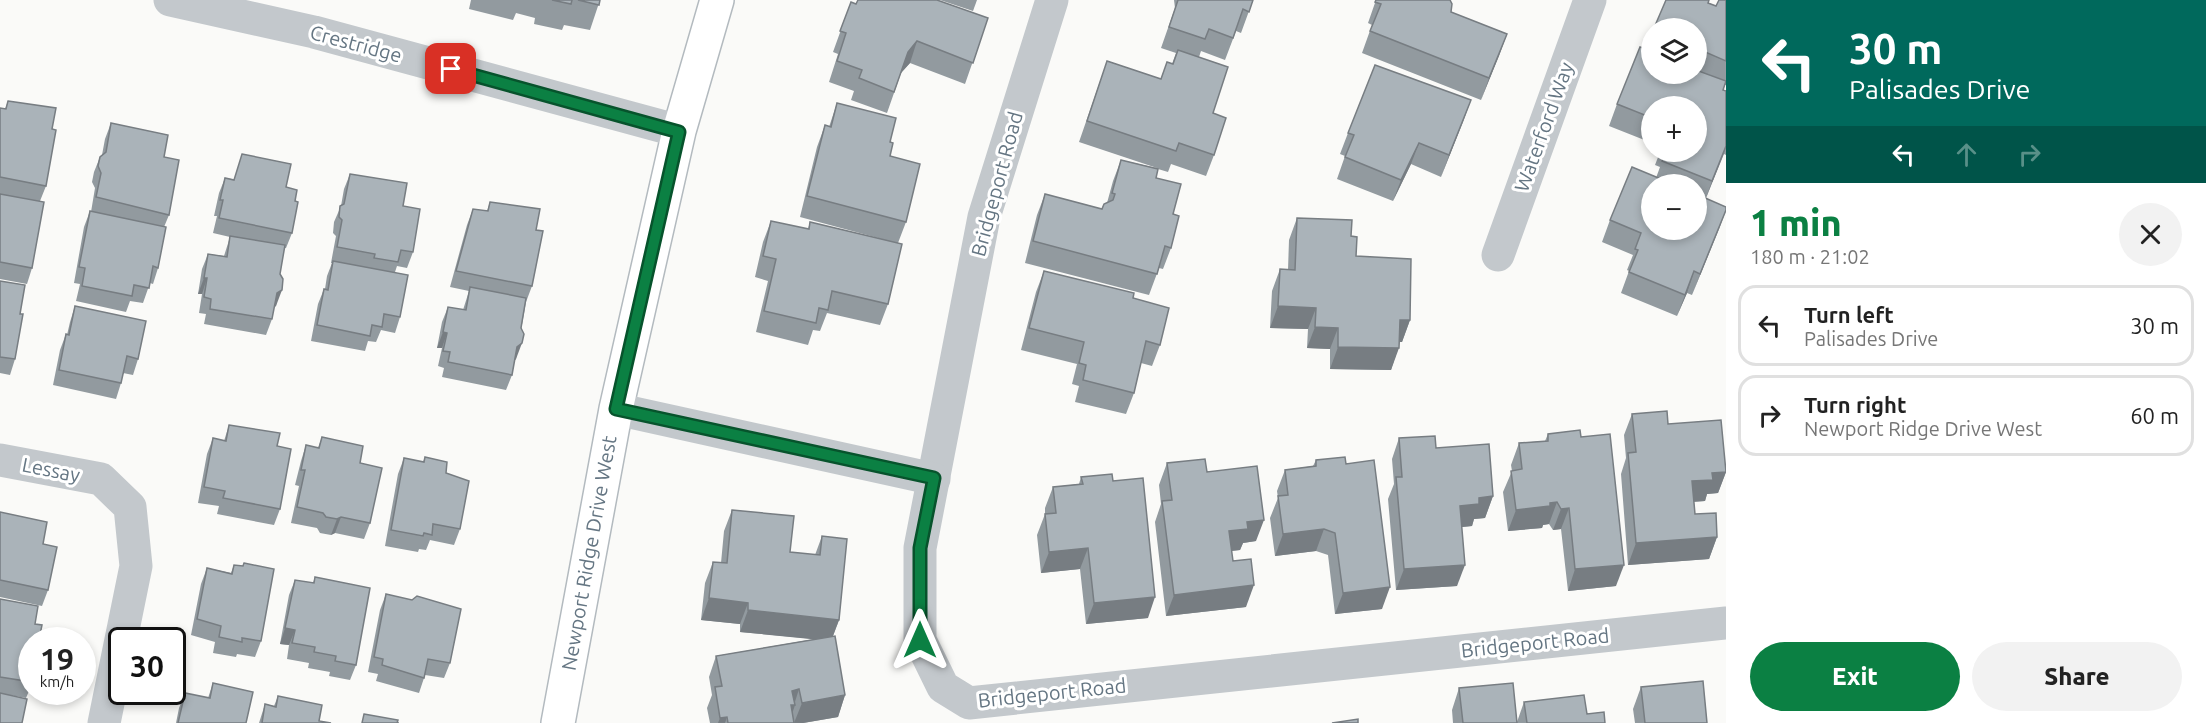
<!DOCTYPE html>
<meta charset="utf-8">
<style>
body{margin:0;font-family:Ubuntu,sans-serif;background:#f2f2f2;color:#222;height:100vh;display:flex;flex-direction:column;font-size:22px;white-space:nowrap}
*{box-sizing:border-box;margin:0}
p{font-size:20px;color:#767676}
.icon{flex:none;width:33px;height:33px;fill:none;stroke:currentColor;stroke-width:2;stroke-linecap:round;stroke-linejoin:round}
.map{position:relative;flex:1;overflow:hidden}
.drawer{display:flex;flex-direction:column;background:#fff;width:480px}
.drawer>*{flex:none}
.banner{background:#00695c;color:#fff;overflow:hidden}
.buttons{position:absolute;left:1641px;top:18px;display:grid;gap:12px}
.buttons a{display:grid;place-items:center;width:66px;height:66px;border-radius:50%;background:#fff;box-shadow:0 3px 9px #0003;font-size:30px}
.speed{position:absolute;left:18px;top:627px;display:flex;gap:12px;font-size:30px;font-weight:700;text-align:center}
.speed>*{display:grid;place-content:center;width:78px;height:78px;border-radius:50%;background:#fff;box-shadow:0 3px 9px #0003;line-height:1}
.speed small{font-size:15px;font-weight:400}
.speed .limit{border:3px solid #111;border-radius:9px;background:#fff;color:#111}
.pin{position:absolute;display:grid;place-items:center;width:51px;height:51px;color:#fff;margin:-26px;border-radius:12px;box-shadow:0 3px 9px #0006}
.me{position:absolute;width:66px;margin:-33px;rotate:0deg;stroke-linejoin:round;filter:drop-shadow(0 0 4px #0008)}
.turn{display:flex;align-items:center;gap:21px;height:126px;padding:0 24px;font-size:27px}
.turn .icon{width:78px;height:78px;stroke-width:2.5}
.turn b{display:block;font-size:42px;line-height:51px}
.lanes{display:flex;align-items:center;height:57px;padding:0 24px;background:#0003;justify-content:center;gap:30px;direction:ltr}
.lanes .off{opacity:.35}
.round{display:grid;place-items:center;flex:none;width:63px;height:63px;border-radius:32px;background:#f2f2f2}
.summary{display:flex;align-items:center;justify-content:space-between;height:102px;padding:0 24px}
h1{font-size:36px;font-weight:800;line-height:45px;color:#0b8043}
.action{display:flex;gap:12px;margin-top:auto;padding:12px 24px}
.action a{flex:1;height:69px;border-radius:36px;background:#0b8043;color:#fff;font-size:24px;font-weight:800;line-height:69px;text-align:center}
.action a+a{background:#f2f2f2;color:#222}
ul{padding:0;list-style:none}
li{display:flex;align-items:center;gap:18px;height:81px;margin:0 12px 9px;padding:0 12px;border:3px solid #e0e0e0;border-radius:18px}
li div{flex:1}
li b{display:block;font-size:22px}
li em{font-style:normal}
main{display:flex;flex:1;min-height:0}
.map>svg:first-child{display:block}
</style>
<main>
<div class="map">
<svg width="1726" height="723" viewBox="0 0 1726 723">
<rect width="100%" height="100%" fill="#fafaf8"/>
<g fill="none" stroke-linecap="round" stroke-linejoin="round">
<g stroke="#b3babf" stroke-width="36">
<polyline id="secondary" points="558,723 616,409 679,131 717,0"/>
</g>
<g stroke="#c3c8cc" stroke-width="33">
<polyline points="170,0 314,32 679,131"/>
<polyline points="1052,0 984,217 920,548 920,640 943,687 969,703 1726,623"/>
<polyline points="1498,255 1590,0"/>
<polyline points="616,409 934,479"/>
<polyline points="0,460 101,479 130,507 136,566 104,723"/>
</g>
<use href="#secondary" stroke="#fff" stroke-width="33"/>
</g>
<g fill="#929a9f" fill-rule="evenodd">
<polygon points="471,0 600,0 590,30 564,25 562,30 534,24 535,18 516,13 513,20 469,9"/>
<polygon points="940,0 977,0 973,11"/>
<polygon points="1174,0 1253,0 1241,33 1236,31 1225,60 1201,51 1199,57 1213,113 1214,155 1206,176 1171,164 1168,172 1158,169 1156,178 1173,214 1171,248 1163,269 1159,268 1149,295 1025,263 1037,215 1045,194 1102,209 1107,203 1113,181 1121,160 1157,168 1079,142 1107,61 1161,79 1172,64 1176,53 1161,48 1175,8"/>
<polygon points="1376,0 1451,0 1451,12 1507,34 1481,100 1362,53 1372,25 1368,23"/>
<path d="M1726 0V85H1725L1723 90 1726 91V155L1724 154 1706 198 1726 210 1692 295 1687 293 1677 316 1621 293 1629 271 1627 270 1633 255 1602 242 1610 220 1656 178 1660 167 1655 165 1660 152H1696L1652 106V143L1609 126 1617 104 1646 49 1652 35V74H1696V28L1709 3 1716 6ZM1652 184H1696V230Z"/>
<polygon points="851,2 856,4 988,18 965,84 910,63 901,73 887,113 851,100 854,91 829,82 838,54 833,52"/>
<polygon points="1471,100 1441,177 1411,164 1393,201 1337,179 1345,156 1340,154 1348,133"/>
<polygon points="8,101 52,129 46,186 40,201 32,268 27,284 0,279 0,108 5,109"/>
<polygon points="837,103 890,142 890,156 906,222 898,243 888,304 880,325 827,313 820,331 813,330 808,345 756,332 768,281 755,277 763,242 771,221 808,229 810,222 882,239 800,217 817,147 825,125 829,127"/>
<polygon points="111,123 164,157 169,215 164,227 158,268 153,284 150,283 143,303 130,301 126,312 76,301 80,284 74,283 84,227 90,211 91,212 95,188 92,182 94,172 100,157 102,155 105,139"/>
<polygon points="350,174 403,206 413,252 407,268 397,266 395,272 400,317 395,333 381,330 376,342 368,341 365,351 311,341 318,304 324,289 325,289 327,276 332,263 331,263 336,236 333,233 334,222 341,206 344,189"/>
<polygon points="225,178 286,187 295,201 292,233 286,248 284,248 280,274 276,306 274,307 272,319 266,335 204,324 206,314 199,313 202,294 198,294 202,269 208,254 224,256 230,237 213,233 217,216 214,216 219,193"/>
<polygon points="490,202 536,230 532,286 526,302 516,359 514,361 512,375 506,390 442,377 444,368 438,366 442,348 437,348 442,322 448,307 463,310 469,291 450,287 467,225 473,209 487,211"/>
<polygon points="1297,218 1351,236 1356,256 1410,320 1402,342 1400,342 1391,370 1330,369 1330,349 1307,348 1308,329 1270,328 1272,291 1280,269 1288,270 1289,240"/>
<polygon points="1044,271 1133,298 1160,345 1152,366 1141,363 1134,393 1126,414 1075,402 1079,386 1072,384 1077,364 1021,350 1036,292"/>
<polygon points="0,281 20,314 15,359 10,375 0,373"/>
<polygon points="75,306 138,359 133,375 123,373 121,383 116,399 53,385 60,350 66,334 67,335 70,322"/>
<polygon points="1632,414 1668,424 1726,472 1718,493 1707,494 1705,501 1694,502 1695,514 1717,537 1709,559 1628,565 1621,474 1626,458 1624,435"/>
<polygon points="229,425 277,446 280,509 274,525 217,514 219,506 198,503 207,454 213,438 224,441"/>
<polygon points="1548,434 1581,437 1616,586 1568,591 1561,529 1553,530 1549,524 1543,525 1542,528 1508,531 1503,492 1512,471 1511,465 1519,443 1545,441"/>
<polygon points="322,437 360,463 370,523 364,539 335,533 331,535 320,533 317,528 291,523 299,486 295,485 301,461 306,445 318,448"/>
<polygon points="1399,438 1436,448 1493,496 1485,518 1474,519 1472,526 1462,527 1457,586 1396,590 1388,499 1394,484 1392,459"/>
<polygon points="425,457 446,473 460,529 454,545 430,540 426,550 419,549 418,552 385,546 398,474 404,458 423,462"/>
<polygon points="1316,460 1346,464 1382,609 1335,614 1328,555 1316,551 1275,556 1270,518 1278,498 1277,491 1285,470 1313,466"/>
<polygon points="1167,463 1207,472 1256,541 1243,543 1240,550 1231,551 1233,561 1246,607 1166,616 1155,522 1161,504 1159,485"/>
<polygon points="1081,477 1113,481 1148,618 1086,624 1080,569 1041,573 1037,535 1045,514 1045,508 1053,487 1079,484"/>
<polygon points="732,510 790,552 815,555 822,536 839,620 833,636 845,695 838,717 803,723 710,723 707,708 712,695 709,677 716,656 814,639 740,632 740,624 701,620 705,583 713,562 721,563 724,531"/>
<polygon points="0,512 43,544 48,590 42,606 0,597"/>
<polygon points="234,565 261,641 255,657 237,654 236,657 213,653 215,642 191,635 201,584 207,568 231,573"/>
<polygon points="315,577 356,665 350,680 329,676 330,672 308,668 309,663 287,659 289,645 280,644 289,595 295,580 313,583"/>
<polygon points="386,594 450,663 444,678 425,675 419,693 376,681 378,674 368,672 380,610"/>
<polygon points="0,599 32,640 32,684 26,698 9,695 0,723"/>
<polygon points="213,683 246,723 176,723 179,708 185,693 208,698"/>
<polygon points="1641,687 1707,723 1635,723 1633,709"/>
<polygon points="1459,688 1517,722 1524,702 1587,714 1605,723 1453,723 1452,710"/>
<polygon points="278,696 319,721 331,723 259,723 265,704 274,706"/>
</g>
<g fill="#777d82">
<polygon points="1507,34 1499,56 1481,100 1489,78"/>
<polygon points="917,41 910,63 900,74 908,52"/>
<polygon points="1471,100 1463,122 1441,177 1449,155"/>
<polygon points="1419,143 1411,164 1393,201 1401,180"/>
<polygon points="1726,146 1726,147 1704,203 1712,181"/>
<polygon points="1726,210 1719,229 1692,295 1700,274"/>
<polygon points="1694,271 1687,293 1677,316 1685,295"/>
<polygon points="204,278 207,278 202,294 198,294"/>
<polygon points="282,290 276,306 271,309 277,293"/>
<polygon points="1278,306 1316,308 1308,329 1270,328"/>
<polygon points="1400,320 1410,320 1402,342 1392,342"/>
<polygon points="1315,327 1338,328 1330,349 1307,348"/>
<polygon points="443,332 447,333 442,348 437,348"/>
<polygon points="522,343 516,359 511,363 517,347"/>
<polygon points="1338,347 1399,348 1391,370 1330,369"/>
<polygon points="1726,472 1718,493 1707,494 1705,501 1685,502 1692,481 1712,473"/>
<polygon points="1493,496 1485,518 1474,519 1472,526 1452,528 1460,506 1479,498"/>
<polygon points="1557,502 1549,524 1543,525 1542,528 1508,531 1516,510"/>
<polygon points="1569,508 1561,529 1553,530 1561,509"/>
<polygon points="341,517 335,533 331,535 337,519"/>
<polygon points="1264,520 1256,541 1243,543 1240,550 1221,552 1229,531 1247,522"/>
<polygon points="1324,529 1316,551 1275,556 1283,534"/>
<polygon points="1717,537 1709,559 1628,565 1636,543"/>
<polygon points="1088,548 1080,569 1041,573 1049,552"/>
<polygon points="1465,565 1457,586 1396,590 1404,569"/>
<polygon points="1624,565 1616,586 1568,591 1575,569"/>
<polygon points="1254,585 1246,607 1166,616 1174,595"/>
<polygon points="1390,587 1382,609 1335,614 1343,593"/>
<polygon points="1155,597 1148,618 1086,624 1094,603"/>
<polygon points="709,598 748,603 740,624 701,620"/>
<polygon points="748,610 839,620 831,641 740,632"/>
<polygon points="285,628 295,630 289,645 280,644"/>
<polygon points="799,689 794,705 795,705 789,723 792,691"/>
<polygon points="845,695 838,717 803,723 794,723 802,703"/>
<polygon points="727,717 725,723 718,723 720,718"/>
</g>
<g fill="#aab3b9" stroke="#777d82" stroke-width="1.5">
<polygon points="552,0 572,0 571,4"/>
<polygon points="578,0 600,0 599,5"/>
<polygon points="858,0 937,0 988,18 973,63 917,41 908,52 894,92 859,78 862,70 837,61 846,33 840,31 851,2 856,4"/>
<polygon points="1178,0 1253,0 1249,12 1243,9 1233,38 1209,29 1205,39 1169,27"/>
<polygon points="1376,0 1450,0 1452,4 1451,12 1507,34 1489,78 1370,31 1381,4 1375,2"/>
<polygon points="1666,0 1709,0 1708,3 1716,6 1719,0 1726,0 1726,61 1696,48 1696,28 1654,28"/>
<polygon points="1640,47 1652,51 1652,74 1696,74 1696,70 1726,81 1723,90 1726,91 1726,146 1712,181 1662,161 1666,152 1696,152 1696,106 1652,106 1652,118 1617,104"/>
<polygon points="1178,50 1228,67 1213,113 1226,118 1214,155 1179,143 1176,151 1087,121 1107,61 1161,79 1167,62 1173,64"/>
<polygon points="1375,65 1471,100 1449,155 1419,143 1401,180 1345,157 1354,135 1348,133"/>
<polygon points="8,101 56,108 52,129 56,130 46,186 0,177 0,108 6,109"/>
<polygon points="837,103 896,118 890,142 893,143 890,156 920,164 906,222 807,196 825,125 831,127"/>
<polygon points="111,123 168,135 164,157 179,160 169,215 96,197 101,173 98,166 100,157 106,152"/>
<polygon points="242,154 291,164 286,187 297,190 295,201 298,202 292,233 219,218 223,200 220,200 225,178 234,180"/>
<polygon points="1121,160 1158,169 1156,178 1181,184 1173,214 1179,216 1171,248 1165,246 1157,274 1033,241 1045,194 1102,209 1104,204 1113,200 1115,194 1112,193"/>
<polygon points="1632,167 1673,184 1652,184 1652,230 1696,230 1696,194 1726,207 1726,210 1700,274 1694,271 1685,295 1629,272 1638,250 1635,249 1641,233 1610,220"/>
<polygon points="350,174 407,183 403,206 420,209 413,252 401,250 398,262 374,258 375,254 337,247 342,220 339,217 340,206 344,204"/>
<polygon points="0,194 44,202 32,268 0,262"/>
<polygon points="490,202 540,209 536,230 543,231 532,286 456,271 473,209 488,211"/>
<polygon points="90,211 166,227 158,268 153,266 149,288 134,285 132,296 82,286 85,268 79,267"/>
<polygon points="1297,218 1352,220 1351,236 1357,237 1356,256 1411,259 1410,320 1400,320 1399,348 1338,347 1338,328 1315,327 1316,308 1278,306 1280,269 1295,270"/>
<polygon points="771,221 809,229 810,222 902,244 888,304 832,291 828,310 819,308 816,323 764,311 776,259 763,256"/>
<polygon points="230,236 285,245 280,274 283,279 282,290 277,293 272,319 210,309 211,299 204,297 207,278 204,278 208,254 227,257"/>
<polygon points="333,261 408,275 400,317 384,314 382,327 372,325 370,336 317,325 324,289 328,290"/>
<polygon points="1044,271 1134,293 1133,298 1169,308 1160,345 1146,341 1134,393 1083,380 1086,365 1079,363 1084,342 1029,328"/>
<polygon points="0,281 25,285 20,314 23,314 15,359 0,357"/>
<polygon points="470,287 526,298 521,328 524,334 522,343 517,347 512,375 448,362 450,352 443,351 447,333 443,332 448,307 466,310"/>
<polygon points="75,306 146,321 138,359 127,356 121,383 59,370 66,334 69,335"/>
<polygon points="1667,411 1668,424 1721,420 1726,472 1712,473 1713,480 1692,481 1695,514 1716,513 1717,537 1636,543 1628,453 1636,452 1632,414"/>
<polygon points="229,425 280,433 277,446 291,449 280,509 223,498 225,491 204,487 213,438 226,441"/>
<polygon points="1580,430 1581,437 1610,434 1624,565 1575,569 1569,508 1561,509 1557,502 1550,503 1550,506 1516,510 1511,471 1522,469 1519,443 1548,441 1548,434"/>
<polygon points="1435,436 1436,448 1489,444 1493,496 1479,498 1479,504 1460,506 1465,565 1404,569 1396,477 1402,477 1399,438"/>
<polygon points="322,437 363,446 360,463 382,468 370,523 341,517 337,519 326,517 323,513 297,507 305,470 301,470 306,445 319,448"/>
<polygon points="425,457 447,462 446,473 469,481 460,529 433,524 432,535 424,533 423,536 391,530 404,458 424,462"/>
<polygon points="1345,457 1346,464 1374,460 1390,587 1343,593 1335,533 1324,529 1283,534 1278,496 1288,495 1285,470 1316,466 1316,460"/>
<polygon points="1205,459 1207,472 1257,466 1264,520 1247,522 1248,529 1229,531 1233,561 1251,559 1254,585 1174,595 1162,501 1172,500 1167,463"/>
<polygon points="1112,474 1113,481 1143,478 1155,597 1094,603 1088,548 1049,552 1045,514 1056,513 1053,487 1083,484 1081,477"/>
<polygon points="732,510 794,516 790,552 820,555 822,536 847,539 839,620 748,610 748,603 709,598 713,562 727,563"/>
<polygon points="0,512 47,522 43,544 57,547 48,590 0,580"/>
<polygon points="244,563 274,569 261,641 242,638 242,642 219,637 221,626 197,619 207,568 232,574 234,565 243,566"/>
<polygon points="315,577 370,588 356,665 335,661 336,656 314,652 315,647 292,643 295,630 285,628 295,580 314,583"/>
<polygon points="386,594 412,600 417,596 461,609 450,663 428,659 424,678 382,665 383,659 374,657"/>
<polygon points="0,599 38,606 35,624 42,625 39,640 32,640 32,682 0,677"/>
<polygon points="835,636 845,695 802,703 799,689 792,691 795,705 791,705 794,723 728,723 727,717 720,718 715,687 722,686 716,656"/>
<polygon points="1703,681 1707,723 1645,723 1641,687"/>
<polygon points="213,683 253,692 246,723 178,723 185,693 210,698"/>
<polygon points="1513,683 1517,723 1463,723 1459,688"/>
<polygon points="0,693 27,699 22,723 0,723"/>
<polygon points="1584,695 1587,714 1604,712 1605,723 1527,723 1524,702"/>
<polygon points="278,696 322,705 319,721 331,723 262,723 265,704 276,707"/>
<polygon points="364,714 398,720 397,723 399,723 362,723"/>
<polygon points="1358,719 1358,723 1332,723"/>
</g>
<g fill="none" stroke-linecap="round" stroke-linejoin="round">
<g stroke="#07532c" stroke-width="15">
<polyline id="route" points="451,69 679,132 616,409 934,478 920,548 920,640"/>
</g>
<use href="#route" stroke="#0b8043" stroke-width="10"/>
</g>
<g text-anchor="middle" stroke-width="6" stroke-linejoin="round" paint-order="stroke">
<g font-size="20" fill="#657683" stroke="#fff">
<text transform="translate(356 44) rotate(15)" y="7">Crestridge</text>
<text transform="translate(1544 127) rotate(-70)" y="7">Waterford Way</text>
<text transform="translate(997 184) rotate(-75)" y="7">Bridgeport Road</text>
<text transform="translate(51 470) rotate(11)" y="7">Lessay</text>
<text transform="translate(589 553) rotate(-80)" y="7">Newport Ridge Drive West</text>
<text transform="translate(1535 643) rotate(-6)" y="7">Bridgeport Road</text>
<text transform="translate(1052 693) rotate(-6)" y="7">Bridgeport Road</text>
</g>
</g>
</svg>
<div class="buttons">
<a><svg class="icon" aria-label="layers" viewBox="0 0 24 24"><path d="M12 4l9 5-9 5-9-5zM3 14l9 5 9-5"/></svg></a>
<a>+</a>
<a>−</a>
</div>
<div class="speed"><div>19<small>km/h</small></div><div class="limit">30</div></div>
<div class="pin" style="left:451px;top:69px;background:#d93025"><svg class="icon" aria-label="arrive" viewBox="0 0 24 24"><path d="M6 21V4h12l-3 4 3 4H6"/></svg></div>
<svg class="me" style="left:920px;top:640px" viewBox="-20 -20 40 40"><path d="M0-17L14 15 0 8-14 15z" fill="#0b8043" stroke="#fff" stroke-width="4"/></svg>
</div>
<section class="drawer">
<div class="banner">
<div class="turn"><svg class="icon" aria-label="left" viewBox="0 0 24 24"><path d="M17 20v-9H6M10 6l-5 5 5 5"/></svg><div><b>30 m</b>Palisades Drive</div></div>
<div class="lanes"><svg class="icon" aria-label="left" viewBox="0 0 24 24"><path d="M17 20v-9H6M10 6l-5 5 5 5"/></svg><svg class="icon off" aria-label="ahead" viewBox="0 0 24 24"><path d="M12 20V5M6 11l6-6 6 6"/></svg><svg class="icon off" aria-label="right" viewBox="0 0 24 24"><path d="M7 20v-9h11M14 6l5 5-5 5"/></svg></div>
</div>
<div class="summary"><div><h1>1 min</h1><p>180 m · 21:02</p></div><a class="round"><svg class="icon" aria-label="close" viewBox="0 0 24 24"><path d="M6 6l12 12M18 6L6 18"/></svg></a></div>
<ul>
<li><svg class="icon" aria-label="left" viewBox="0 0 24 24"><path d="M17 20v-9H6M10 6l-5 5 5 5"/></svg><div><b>Turn left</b><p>Palisades Drive</p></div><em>30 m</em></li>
<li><svg class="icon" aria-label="right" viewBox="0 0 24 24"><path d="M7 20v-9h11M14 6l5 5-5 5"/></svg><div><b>Turn right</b><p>Newport Ridge Drive West</p></div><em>60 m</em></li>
</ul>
<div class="action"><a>Exit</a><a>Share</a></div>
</section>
</main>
